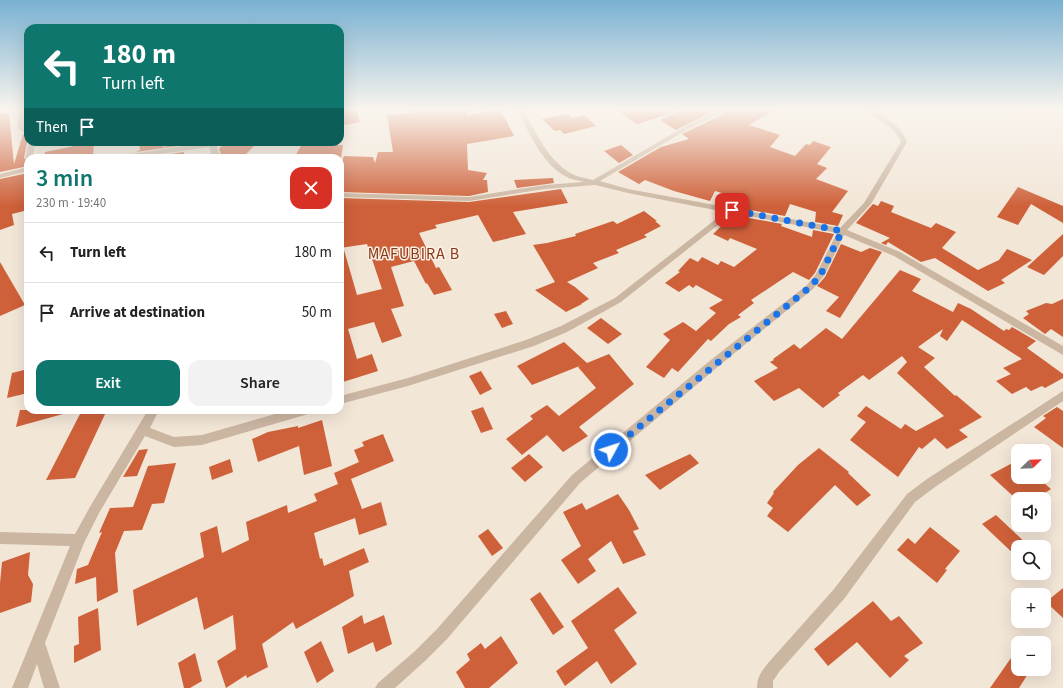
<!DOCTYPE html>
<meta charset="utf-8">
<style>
body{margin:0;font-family:"Source Sans 3",sans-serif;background:#f2f2f2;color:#222;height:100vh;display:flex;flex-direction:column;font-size:15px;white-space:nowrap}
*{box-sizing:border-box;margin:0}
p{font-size:13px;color:#767676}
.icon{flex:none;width:22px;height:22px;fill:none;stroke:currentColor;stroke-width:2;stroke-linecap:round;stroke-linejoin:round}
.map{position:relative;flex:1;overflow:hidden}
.panel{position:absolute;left:24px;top:154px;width:320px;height:260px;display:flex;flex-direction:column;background:#fff;border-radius:12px;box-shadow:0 4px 16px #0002}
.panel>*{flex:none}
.guide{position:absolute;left:24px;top:24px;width:320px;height:122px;border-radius:12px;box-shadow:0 4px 16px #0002;background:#0f766e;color:#fff;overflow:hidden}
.needle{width:26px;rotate:67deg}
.tools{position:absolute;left:1011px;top:444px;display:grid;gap:8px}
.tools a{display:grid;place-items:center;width:40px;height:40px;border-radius:8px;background:#fff;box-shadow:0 4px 16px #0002;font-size:20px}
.pin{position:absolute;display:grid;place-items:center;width:34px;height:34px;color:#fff;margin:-17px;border-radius:8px;box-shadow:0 2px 6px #0006}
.me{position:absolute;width:44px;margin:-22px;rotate:50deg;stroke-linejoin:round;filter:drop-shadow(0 0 3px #0008)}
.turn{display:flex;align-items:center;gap:14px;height:84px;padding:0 12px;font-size:18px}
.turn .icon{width:52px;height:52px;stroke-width:2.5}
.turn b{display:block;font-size:28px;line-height:34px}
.then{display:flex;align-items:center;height:38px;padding:0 12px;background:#0003;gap:8px;font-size:15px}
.round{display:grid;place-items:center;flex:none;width:42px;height:42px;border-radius:12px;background:#f2f2f2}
.overview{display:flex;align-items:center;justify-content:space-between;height:68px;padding:0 12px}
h1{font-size:24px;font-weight:600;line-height:30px;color:#0f766e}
.primary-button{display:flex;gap:8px;margin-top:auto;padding:8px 12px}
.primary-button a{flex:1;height:46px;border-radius:12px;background:#0f766e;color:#fff;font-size:16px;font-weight:600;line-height:46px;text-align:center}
.primary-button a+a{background:#f2f2f2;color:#222}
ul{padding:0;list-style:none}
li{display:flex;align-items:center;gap:12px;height:60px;padding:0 12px;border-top:1px solid #e0e0e0}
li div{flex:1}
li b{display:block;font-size:15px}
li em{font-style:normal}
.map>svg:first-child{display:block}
</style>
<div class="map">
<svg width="1063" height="688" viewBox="0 0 1063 688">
<rect width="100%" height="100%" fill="#f2e6d7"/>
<g fill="#ce613a">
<polygon points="340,110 356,110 360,122 340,126"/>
<polygon points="412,110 467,110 467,115 498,110 506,120 514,136 467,144 468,170 487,173 483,180 487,180 488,192 469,196 340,192 340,165 344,156 373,157 375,163 378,152 393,152 387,115 414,113"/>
<polygon points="617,110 672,110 672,113 637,124"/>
<polygon points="681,110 716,110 676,130 660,120"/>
<polygon points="727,110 775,110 749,125 780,135 770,147 795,156 806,144 810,145 813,141 831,147 817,164 827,168 816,179 848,191 832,212 843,215 838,226 815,222 816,212 790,204 785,216 738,208 745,200 715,191 710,201 674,191 645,180 639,184 618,172 661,147 689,139 682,134 726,113"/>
<polygon points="0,113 9,113 14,164 23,134 28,137 24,158 28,161 28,166 0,172"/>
<polygon points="568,114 572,118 584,115 596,126 564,134 560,130 555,131 542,119"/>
<polygon points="94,142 93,156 81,158 45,158 45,152"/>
<polygon points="139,142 162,142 163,147 184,143 184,145 136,152 140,150"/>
<polygon points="225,142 236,143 255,145 242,158 235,158 222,156 219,149"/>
<polygon points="302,144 343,145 341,158 294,158"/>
<polygon points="621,145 633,155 619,163 604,151"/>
<polygon points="184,152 184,158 143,158"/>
<polygon points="28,173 28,210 12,214 14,225 0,230 0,179"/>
<polygon points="553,178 554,183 517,188 514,180"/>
<polygon points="1018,187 1063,206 1063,223 1031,204 1018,225 997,217"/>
<polygon points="561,189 568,203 513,212 526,234 493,242 478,215 435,225 437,228 419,233 436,268 439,267 452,290 434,295 427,283 426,284 414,261 391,267 404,306 391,309 402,336 382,343 374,322 348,329 357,359 372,354 378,371 343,382 340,369 340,251 344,250 357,295 382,289 367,244 340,248 340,198 469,202"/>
<polygon points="881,201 894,206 891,212 931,228 936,223 956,232 942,248 978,270 999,260 1007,249 1032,260 1001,280 1005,283 988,291 935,258 921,262 888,242 886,245 881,243 890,238 856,223 873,204 878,206"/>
<polygon points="644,211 657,221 655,221 661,226 644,235 647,237 616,250 619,253 593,263 598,268 567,282 575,287 589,299 581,304 582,304 566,312 535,290 555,282 533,245 547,243 576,236 575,234 613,221 617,224"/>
<polygon points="733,215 782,224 781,226 812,237 813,230 834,234 815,273 809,280 793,272 751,300 754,303 738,315 741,317 729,324 711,341 708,339 678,372 672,368 664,378 646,367 670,340 663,334 683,322 696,331 716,313 709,308 723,300 696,285 693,288 689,285 679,292 665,283 680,272 678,271 690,258 698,262 702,257 718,265 721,261 734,267 757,249 730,238 728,241 713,234"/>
<polygon points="1063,234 1063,256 1044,275 1027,267"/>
<polygon points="841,244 861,252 870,248 882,252 840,318 826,311 839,297 817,286 825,277"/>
<polygon points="0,262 25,305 0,316"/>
<polygon points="900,270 921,279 912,291 953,312 958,303 971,309 1004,331 1006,329 1009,330 1012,327 1036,341 1027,348 1063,374 1063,378 1045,388 1042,386 1031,391 1026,387 1012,394 996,381 1011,374 1003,368 1022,359 962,320 947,341 940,336 943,329 918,347 935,358 924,367 955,396 956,395 982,417 959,430 968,437 947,449 935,438 922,449 919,447 898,477 850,440 866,422 857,416 866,406 901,429 905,424 916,431 944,416 897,373 907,362 902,356 869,380 863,375 838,393 840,395 823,408 799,388 774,401 754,381 778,368 770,362 774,360 773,359 794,344 800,349 826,328 842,339"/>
<polygon points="1063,299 1063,337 1051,329 1045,334 1023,318 1029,314 1026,311 1046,303 1052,304"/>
<polygon points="506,311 513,324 502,328 494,314"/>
<polygon points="601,318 622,334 608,344 587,328"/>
<polygon points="564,342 587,363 609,354 634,384 579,427 588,436 563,452 547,435 522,455 506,439 533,419 530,416 547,405 559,416 596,388 578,367 582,365 532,385 517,366"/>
<polygon points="28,369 28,393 7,398 12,373"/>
<polygon points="481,371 492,389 480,395 469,376"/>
<polygon points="483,407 493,429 481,433 471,411"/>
<polygon points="1057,407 1063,411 1063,448 1034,427 1046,418 1043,416"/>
<polygon points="20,410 62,410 63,414 16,427"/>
<polygon points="103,410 107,410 75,478 46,480 80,414"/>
<polygon points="322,420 332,466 304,475 299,446 258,462 252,439 268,432 298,426 298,428"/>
<polygon points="383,434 394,461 351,479 362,509 381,502 387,525 359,535 355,518 314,533 320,559 322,558 324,566 364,548 369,562 349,571 354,596 296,629 293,622 262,644 268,667 247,678 246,675 226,688 217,661 236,649 233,615 204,630 197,597 137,626 133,590 204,557 200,533 217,526 222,553 249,540 246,522 287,505 288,513 317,501 314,494 338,484 334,473 359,462 354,450 364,446 362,442"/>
<polygon points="819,448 849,472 848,473 871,495 857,506 835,485 788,532 767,516 773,508 767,503 774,493 773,492 798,465"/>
<polygon points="148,449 137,476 123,477 139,450"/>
<polygon points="529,454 543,467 525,482 511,468"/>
<polygon points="690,454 699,463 660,490 645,475"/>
<polygon points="230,459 233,472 212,480 209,467"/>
<polygon points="1018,460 1018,477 1037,477 1051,489 1036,499 1021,499 1015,495 1013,496 990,475"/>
<polygon points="176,463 164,503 152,504 142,530 124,531 115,553 118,592 97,602 96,577 75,584 77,569 88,565 102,532 99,533 110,508 133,507 148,466"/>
<polygon points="618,494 629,510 639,529 633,531 646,555 623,564 611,541 588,559 596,571 578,584 561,560 581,546 563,512 582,503 586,510"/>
<polygon points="996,515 1030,547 1018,547 1018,558 982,524"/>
<polygon points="930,527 960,551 945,569 947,570 937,583 897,550 908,538 915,544"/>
<polygon points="488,529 503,548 492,556 478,536"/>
<polygon points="30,552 28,575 33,584 31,602 0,613 0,583 2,562"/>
<polygon points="618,587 637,613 614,630 637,664 611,684 597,661 565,686 556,671 588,648 571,621"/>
<polygon points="1063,588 1063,618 1046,602"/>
<polygon points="540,592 564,627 553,635 530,599"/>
<polygon points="873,601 891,621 899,616 923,643 904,656 909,660 890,678 857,642 828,666 814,649"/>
<polygon points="98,608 101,650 74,663 74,646 79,644 78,617"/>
<polygon points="362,615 364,624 384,615 392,644 376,652 373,642 348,654 342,627"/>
<polygon points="501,636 518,663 489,688 465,688 456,672 470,660 467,654 481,643 485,649"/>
<polygon points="321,641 334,671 317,683 304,652"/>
<polygon points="1018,648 1018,669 1031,669 1019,688 990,688"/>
<polygon points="195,653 202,681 190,688 184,688 178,663"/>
</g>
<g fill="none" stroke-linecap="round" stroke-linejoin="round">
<g fill="#cbb6a2" fill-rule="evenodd">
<polygon points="19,110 25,110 24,127 28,130 28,136 18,128"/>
<path d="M517 110H523C537 133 547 160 572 174 578 177 586 178 593 180L686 126 720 110H726L725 112 690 128 600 181 628 189 840 228 864 203 901 142C895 125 876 121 865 110 881 110 902 127 907 142L871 204 847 230 900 252 1063 346V355L894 256 844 235 824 276 813 289 720 365 580 483 447 639 425 661 395 688H375L378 683 415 651 437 629 572 475 712 359 807 285 816 274 837 233 733 213 621 302 567 332 534 346 408 386 340 404V396L408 378 526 340 561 326 615 298 725 212 628 193 595 185 545 189 469 201 340 197V193L469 197 545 185 583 182C578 180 572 180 567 177 542 165 530 133 517 110Z"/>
<polygon points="29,142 35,142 33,158 28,158 28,160 25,158"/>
<polygon points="210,142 216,142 217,148 221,158 213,158 209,147 133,158 115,158 119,156"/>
<polygon points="28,167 28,171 0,178 0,174"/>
<path d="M1063 391V401L935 487 915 502 844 599 779 672 773 681V688H757C757 676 762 671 769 662L834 589 907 494 927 479Z"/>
<polygon points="148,410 159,410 150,428 174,437 202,435 289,410 310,410 309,413 305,415 202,445 174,447 145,436 99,513 84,543 45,643 60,688 44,688 37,664 28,688 12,688 70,546 0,544 0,532 75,534 91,505"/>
</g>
</g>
<linearGradient id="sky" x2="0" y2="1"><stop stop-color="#79b1d2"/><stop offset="0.53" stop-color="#f9f4ed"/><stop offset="1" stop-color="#f9f4ed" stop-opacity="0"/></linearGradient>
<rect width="1063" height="206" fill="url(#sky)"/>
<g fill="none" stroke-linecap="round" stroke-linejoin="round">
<polyline stroke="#1a73e8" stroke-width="7" stroke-dasharray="0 12.6" points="611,450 810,287 820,276 842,231 732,210"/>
</g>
<g text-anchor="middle" stroke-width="3" stroke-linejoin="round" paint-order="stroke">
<g font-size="16" letter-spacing="1" fill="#893719" stroke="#faf0e3">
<text x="414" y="259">MAFUBIRA B</text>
</g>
</g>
</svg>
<div class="tools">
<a><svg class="needle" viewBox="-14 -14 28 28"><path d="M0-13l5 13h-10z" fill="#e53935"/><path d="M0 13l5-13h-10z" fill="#767676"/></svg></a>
<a><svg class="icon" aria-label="sound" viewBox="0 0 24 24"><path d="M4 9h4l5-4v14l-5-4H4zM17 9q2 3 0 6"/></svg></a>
<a><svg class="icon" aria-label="search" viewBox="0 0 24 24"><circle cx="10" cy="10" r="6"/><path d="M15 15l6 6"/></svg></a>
<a>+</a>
<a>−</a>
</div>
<div class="pin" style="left:732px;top:210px;background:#d93025"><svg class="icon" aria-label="arrive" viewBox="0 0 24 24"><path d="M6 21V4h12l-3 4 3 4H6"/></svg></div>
<svg class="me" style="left:611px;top:450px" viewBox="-20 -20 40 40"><circle r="17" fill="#1a73e8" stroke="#fff" stroke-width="3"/><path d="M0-11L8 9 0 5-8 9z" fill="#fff"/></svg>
<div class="guide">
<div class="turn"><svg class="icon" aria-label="left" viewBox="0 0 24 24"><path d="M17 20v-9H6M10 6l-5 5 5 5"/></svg><div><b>180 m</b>Turn left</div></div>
<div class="then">Then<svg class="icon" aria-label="arrive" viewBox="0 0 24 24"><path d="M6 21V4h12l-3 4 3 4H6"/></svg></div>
</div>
<section class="panel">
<div class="overview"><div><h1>3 min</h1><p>230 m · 19:40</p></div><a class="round" style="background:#d93025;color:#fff"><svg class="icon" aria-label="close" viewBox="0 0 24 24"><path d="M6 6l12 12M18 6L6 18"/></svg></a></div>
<ul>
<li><svg class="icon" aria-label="left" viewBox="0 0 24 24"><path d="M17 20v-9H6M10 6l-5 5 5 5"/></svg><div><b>Turn left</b></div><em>180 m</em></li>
<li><svg class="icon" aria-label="arrive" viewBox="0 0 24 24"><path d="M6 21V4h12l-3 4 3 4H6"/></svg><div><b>Arrive at destination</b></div><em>50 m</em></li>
</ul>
<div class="primary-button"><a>Exit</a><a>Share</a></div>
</section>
</div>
